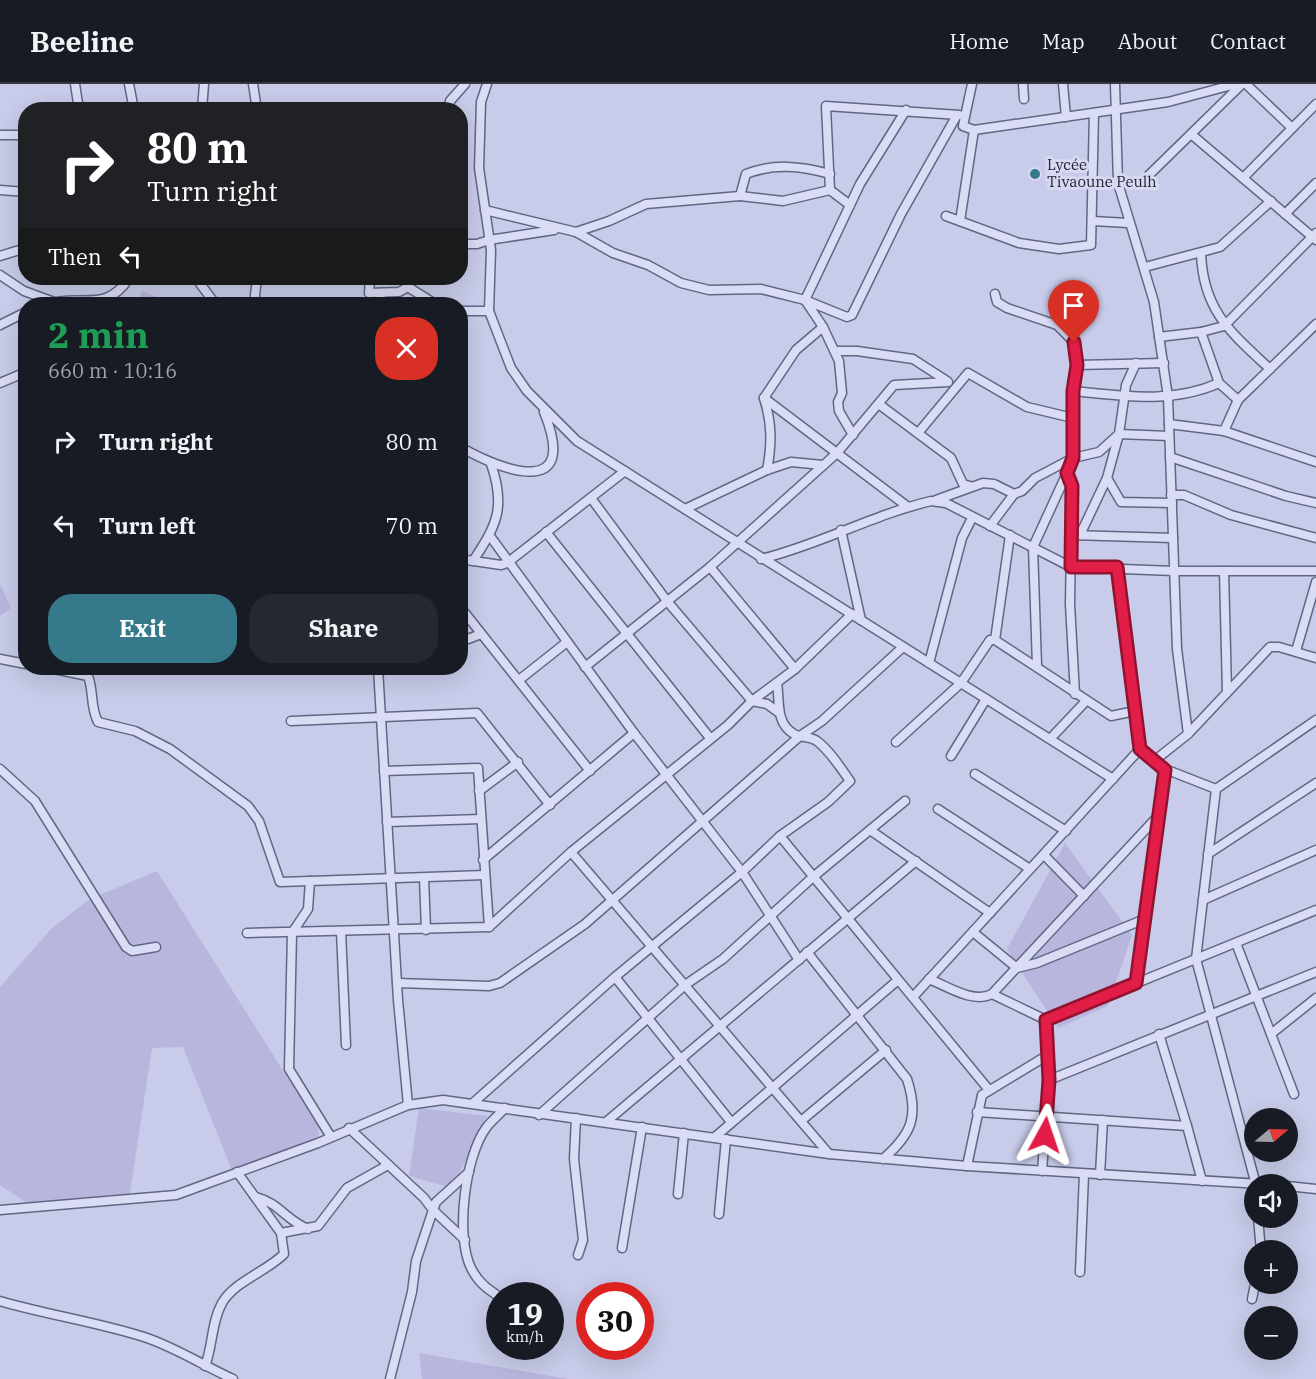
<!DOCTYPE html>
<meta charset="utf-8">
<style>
body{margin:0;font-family:"IBM Plex Serif",serif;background:#242831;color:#f1f3f6;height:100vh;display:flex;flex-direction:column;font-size:22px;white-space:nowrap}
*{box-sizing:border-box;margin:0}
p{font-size:20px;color:#9ea1a6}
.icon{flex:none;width:33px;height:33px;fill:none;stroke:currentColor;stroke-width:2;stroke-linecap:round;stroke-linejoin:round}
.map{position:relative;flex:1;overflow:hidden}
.sheet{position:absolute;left:18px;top:213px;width:450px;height:378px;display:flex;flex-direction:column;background:#171b24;border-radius:24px;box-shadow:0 6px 24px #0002}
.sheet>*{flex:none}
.top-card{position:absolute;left:18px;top:18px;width:450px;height:183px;border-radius:24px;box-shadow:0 6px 24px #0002;background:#202124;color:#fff;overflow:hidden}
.needle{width:39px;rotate:71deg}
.controls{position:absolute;left:1244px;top:1024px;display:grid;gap:12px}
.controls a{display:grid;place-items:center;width:54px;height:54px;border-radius:50%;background:#171b24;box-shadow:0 6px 24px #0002;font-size:30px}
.speed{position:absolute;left:486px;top:1198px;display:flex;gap:12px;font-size:30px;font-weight:700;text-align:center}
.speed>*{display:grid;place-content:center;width:78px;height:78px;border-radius:50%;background:#171b24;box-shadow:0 6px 24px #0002;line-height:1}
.speed small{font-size:15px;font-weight:400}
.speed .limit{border:9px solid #d22;background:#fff;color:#111}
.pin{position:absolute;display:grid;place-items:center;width:51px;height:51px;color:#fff;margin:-62px -26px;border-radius:50% 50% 50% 0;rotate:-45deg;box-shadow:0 0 6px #0007}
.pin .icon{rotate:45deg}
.me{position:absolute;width:66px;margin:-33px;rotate:5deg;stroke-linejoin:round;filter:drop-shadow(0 0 4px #0008)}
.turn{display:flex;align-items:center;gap:21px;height:126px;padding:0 30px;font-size:27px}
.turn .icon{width:78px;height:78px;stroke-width:2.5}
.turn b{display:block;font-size:42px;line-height:51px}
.then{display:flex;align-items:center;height:57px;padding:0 30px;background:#0003;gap:12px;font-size:22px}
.round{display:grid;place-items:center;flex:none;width:63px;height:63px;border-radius:24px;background:#242831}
.headline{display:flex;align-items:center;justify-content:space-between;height:102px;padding:0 30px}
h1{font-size:36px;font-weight:700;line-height:45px;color:#1e9e55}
.button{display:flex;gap:12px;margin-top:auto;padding:12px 30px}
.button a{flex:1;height:69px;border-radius:24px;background:#36798b;color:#fff;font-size:24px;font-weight:700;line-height:69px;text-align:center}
.button a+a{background:#242831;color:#f1f3f6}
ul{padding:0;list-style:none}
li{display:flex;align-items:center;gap:18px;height:84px;padding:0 30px}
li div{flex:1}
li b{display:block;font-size:22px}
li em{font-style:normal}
header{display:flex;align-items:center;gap:36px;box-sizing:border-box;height:84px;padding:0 30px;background:#171b24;border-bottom:2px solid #363941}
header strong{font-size:28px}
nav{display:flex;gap:33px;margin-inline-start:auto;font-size:21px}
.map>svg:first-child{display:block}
</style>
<header>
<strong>Beeline</strong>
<nav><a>Home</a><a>Map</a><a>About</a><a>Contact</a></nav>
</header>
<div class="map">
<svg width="1316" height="1295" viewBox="0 0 1316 1295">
<rect width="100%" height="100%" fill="#c8cbe9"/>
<g fill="#b9b6de">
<polygon points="142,207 175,220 138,220"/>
<polygon points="0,500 11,524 0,532"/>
<polygon points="1065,759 1132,851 1108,922 1058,944 1007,865"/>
<polygon points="157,787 318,1042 319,1054 232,1087 183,963 152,964 129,1115 30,1121 0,1101 0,903 52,844 90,815"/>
<polygon points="419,1024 487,1032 452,1104 409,1092"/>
<polygon points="419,1269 568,1295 422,1295"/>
</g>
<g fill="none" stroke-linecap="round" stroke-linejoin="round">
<g stroke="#5f6883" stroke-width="11">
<g id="minor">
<polyline points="75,0 79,26"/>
<polyline points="129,0 134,26"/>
<polyline points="253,0 257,26"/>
<polyline points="487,0 481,18 479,84 491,166 489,227 511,284 527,307 577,357 1113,695"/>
<polyline points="972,0 963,42 974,46 1168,18 1236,0"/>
<polyline points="1023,0 1024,15"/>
<polyline points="1063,0 1066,33"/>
<polyline points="1115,0 1118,99 1154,218 1168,313 1177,565 1188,650"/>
<polyline points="1246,0 1292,44"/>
<polyline points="202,26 204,0"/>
<polyline points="449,26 450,17 465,0"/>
<polyline points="1191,50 1316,156"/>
<polyline points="0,51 26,51"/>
<polyline points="1149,91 1242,0"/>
<polyline points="1243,94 1316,20"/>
<polyline points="0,106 26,108"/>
<polyline points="830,106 826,22 959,31"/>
<polyline points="830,106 850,121"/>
<polyline points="740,112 783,117 830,106"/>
<polyline points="485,126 576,148 613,169 648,181 681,199 709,206 761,205 805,216 847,233 852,231 901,130 957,31"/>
<polyline points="1285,130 1316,99"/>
<polyline points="946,132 1019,159 1059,165 1091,161 1094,29"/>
<polyline points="960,137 974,46"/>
<polyline points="1093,137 1128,139"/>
<path d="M576 148 609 137 646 120 740 112 746 90C774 79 801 82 830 90"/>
<polyline points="460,160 477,160 489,156 554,146"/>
<path d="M1201 169C1203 226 1230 248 1270 285"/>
<polyline points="0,172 26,164"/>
<polyline points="1145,183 1220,163 1271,117"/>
<polyline points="0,191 24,207 54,218"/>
<polyline points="196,194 213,217 219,220"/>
<polyline points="370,194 369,209 399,208 408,203 435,220"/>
<polyline points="405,194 408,203"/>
<polyline points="380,209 382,220"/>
<polyline points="995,210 997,218 1007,224 1057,241 1074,258 1077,281 1073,307 1073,374 1067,389 1072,402 1070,520 1075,610"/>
<path d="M47 220C80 209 106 230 129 194"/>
<polyline points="254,220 257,194"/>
<polyline points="460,227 489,227"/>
<polyline points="0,241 26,228"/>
<polyline points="823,243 805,216 860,100 906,26"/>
<polyline points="1201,248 1219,299 1238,316"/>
<polyline points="1159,253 1201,248 1224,242 1316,149"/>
<polyline points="835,267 857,267 913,275 947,297"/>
<polyline points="1077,281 1164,279"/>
<polyline points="0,299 26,288"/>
<path d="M1073 307C1123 312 1172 320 1219 299"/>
<polyline points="764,314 796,266 823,243 839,277 842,309 838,318 839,327 853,351"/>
<polyline points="764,314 908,423"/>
<path d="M764 314C772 339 772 360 767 386"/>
<polyline points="880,321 951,374 963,400 970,402"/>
<polyline points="1169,340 1224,347 1316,378"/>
<polyline points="1224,347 1238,316 1316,240"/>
<polyline points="918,349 968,289 1027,323 1073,334"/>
<polyline points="1169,352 1119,350 1107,394 1121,418 1172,419"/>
<path d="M460 363C507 389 579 414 544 328"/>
<polyline points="1170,373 1286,412 1316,419"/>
<polyline points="1171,411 1184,411 1231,431 1316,454"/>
<polyline points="591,414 667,517 752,617 767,620 778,628"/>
<polyline points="936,416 983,399 994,400 1014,410 1022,407 1035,394 1073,374 1099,368 1119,350 1126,301 1136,279"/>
<polyline points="685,425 767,386 791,378 823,381"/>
<polyline points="990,442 1014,410"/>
<polyline points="841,446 861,536"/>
<polyline points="546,448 710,654"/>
<polyline points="1071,451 1173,454"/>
<polyline points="1080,451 1107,394"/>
<path d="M490 452 634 649 742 788 780 752 828 718 850 697C840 683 830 667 817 657 810 652 801 654 794 650 775 639 780 617 777 599"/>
<polyline points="460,475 501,481 507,479 625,387"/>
<path d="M761 475C819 461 872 431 931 417L946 419 1071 483 1174 487H1316"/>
<path d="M473 477C497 441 506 423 491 380"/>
<polyline points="1117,483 1140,665 1165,685 1216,705"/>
<polyline points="1224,487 1227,608"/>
<polyline points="460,527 465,529 590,687"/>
<polyline points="995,556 1010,451"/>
<polyline points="460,558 481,550"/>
<polyline points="1296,567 1316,498"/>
<polyline points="0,575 26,580"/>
<polyline points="929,579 962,454 972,434"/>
<polyline points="1037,582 1033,463 1067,389"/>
<polyline points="585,583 710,483"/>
<path d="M49 584 88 592C94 608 90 623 98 638L135 647 170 665 248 722 259 737 280 798 310 797"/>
<polyline points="378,584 398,916 408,1021"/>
<polyline points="795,585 710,483 837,369 894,301 948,298"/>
<polyline points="519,596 567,558"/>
<polyline points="291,637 477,629 550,721"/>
<polyline points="1050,655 1086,617"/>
<polyline points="896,658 961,599 990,556 995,556 1111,632 1135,627"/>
<polyline points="951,672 986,615"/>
<polyline points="1154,677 1188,650 1270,563 1279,563 1316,574"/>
<polyline points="0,685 35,717 126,863 132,867 156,863"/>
<polyline points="975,690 1066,747"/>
<polyline points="479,707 518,678"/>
<polyline points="938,725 1030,785"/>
<polyline points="387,738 481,735"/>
<polyline points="870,746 990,829"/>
<polyline points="780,752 989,1006"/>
<polyline points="571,768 829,1070"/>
<polyline points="1208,770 1316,699"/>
<polyline points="1044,771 1084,812"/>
<polyline points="483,776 634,649"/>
<polyline points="424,794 426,846"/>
<polyline points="1203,816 1316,766"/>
<polyline points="489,843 571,768 728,641 752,617 795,585 852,530"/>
<polyline points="341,847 346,961"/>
<polyline points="973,848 1017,884 1037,879 1145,835"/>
<polyline points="247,849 489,843 478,684 384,687"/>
<polyline points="1236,859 1294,1010"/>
<path d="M807 868 907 995C919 1032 912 1050 883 1075"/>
<polyline points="615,893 731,1038"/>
<path d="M929 895C947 902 973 920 992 910L1160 730"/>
<polyline points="397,899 489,902 500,899 585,840 800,652 822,637 903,563"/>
<polyline points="1135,899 1165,685"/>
<polyline points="992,910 1046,936 1316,826"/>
<polyline points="913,913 1140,665"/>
<polyline points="1159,950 1187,1042"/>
<polyline points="1271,950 1316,914"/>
<polyline points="1049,996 1316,888"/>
<polyline points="473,1019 615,893 742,788 799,876"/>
<polyline points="977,1028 1187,1042 1202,1097"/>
<polyline points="539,1031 685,901 723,875 813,793 905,717"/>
<polyline points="576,1034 574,1075 583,1156 578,1171"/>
<polyline points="801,1037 886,966"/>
<polyline points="606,1038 916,777"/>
<polyline points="349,1044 424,1114 433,1126 416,1177 412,1208 390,1295"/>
<polyline points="331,1053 289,985 292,849 308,825 310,797 485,791"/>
<polyline points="715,1053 898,896"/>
<polyline points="967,1082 982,1011 1048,971"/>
<polyline points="1042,1087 1049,996 1046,936"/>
<polyline points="1100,1091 1103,1036"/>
<polyline points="1256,1101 1196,875 1216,705 1316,636"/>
<polyline points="1287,1102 1316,1105"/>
<polyline points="678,1110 684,1049"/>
<path d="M256 1113C279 1119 286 1136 308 1145"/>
<polyline points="0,1126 176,1111 318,1059 408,1021 443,1016 829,1070 967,1082 1278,1101"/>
<polyline points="719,1130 726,1055"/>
<polyline points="1258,1134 1261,1167"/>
<polyline points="281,1149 318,1142 347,1104 388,1081"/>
<polyline points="465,1156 433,1126 436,1118 469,1088"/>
<polyline points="622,1164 642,1043"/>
<polyline points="1080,1188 1084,1090"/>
<path d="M500 1213C487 1205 478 1198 471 1184 455 1151 465 1073 486 1044 491 1037 499 1031 505 1024"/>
<polyline points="1252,1215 1255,1200"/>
<path d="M0 1217C48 1231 97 1238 144 1253 175 1263 204 1282 233 1295"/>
<path d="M205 1282C213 1262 211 1239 222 1219 235 1197 266 1188 284 1170L281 1149 237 1088"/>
</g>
</g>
<use href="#minor" stroke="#dadcf5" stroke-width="8"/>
</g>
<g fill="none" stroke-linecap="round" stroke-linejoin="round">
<g stroke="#92132f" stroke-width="15">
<polyline id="route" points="1045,1051 1049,996 1046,936 1136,899 1165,686 1140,665 1117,483 1071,483 1072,402 1067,389 1073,374 1073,307 1077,281 1074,258"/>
</g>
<use href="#route" stroke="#e11d48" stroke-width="10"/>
</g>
<circle fill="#36798b" stroke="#d7d8f2" stroke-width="2" cx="1035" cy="90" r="6"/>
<g text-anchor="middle" stroke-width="6" stroke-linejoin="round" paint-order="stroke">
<g font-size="15" fill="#212735" stroke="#d7d8f2" text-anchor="start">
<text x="1047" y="86">Lycée<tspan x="1047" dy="17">Tivaoune Peulh</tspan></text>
</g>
</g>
</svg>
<div class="controls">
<a><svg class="needle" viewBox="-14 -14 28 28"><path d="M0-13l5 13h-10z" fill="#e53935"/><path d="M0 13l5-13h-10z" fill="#9ea1a6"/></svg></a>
<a><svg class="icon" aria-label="sound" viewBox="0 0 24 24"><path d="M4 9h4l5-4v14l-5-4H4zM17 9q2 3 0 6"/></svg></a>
<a>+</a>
<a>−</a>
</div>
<div class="speed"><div>19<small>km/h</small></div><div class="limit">30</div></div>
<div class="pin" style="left:1074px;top:258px;background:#d93025"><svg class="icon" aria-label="arrive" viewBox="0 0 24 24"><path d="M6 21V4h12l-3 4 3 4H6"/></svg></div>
<svg class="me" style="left:1045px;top:1051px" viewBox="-20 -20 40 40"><path d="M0-17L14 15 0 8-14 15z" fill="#e11d48" stroke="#fff" stroke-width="4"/></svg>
<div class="top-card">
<div class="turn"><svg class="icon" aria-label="right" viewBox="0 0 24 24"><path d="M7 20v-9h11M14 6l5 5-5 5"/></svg><div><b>80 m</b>Turn right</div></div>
<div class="then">Then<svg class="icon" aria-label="left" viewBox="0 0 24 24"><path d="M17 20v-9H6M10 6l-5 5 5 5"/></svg></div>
</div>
<section class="sheet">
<div class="headline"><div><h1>2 min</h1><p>660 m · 10:16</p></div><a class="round" style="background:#d93025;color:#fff"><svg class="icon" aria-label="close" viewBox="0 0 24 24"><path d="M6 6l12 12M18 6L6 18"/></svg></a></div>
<ul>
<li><svg class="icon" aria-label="right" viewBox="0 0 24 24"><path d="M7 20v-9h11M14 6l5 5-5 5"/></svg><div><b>Turn right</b></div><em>80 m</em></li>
<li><svg class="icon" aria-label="left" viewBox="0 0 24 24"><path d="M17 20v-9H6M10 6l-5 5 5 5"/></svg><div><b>Turn left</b></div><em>70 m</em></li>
</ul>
<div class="button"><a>Exit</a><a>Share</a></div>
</section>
</div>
